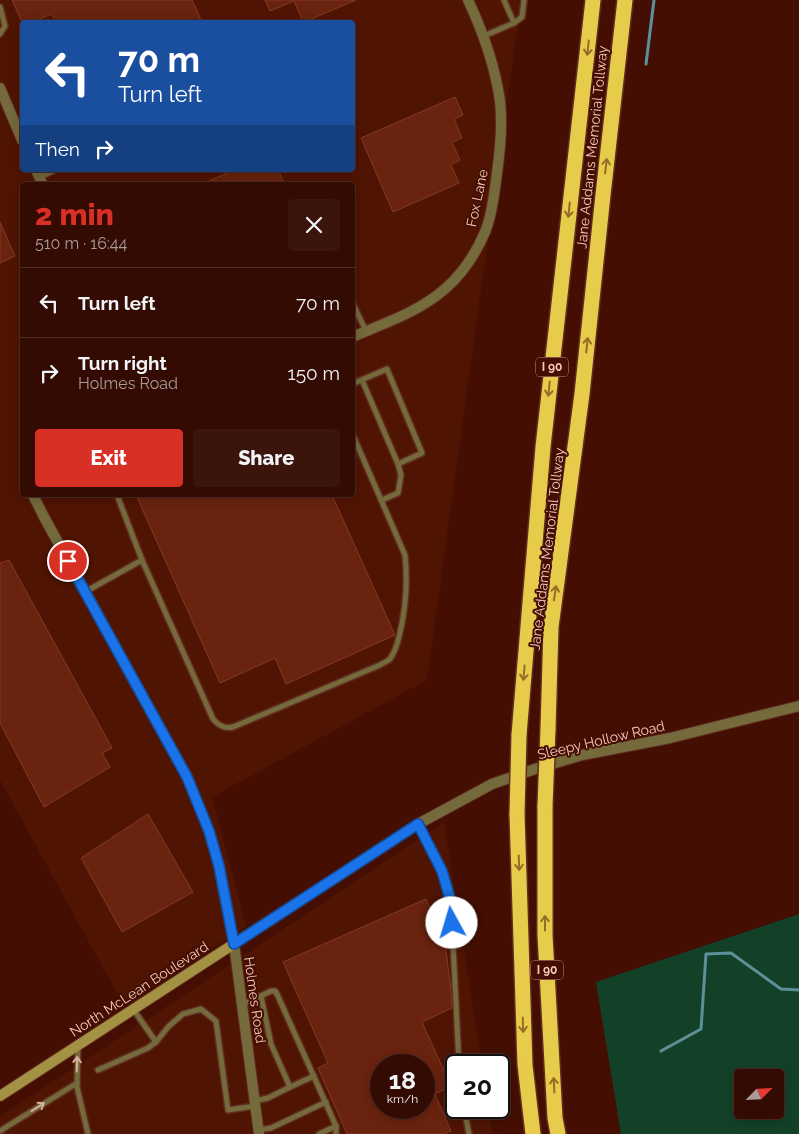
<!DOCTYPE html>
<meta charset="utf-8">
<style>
body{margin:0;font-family:Raleway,sans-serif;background:#3b140c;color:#f1f3f6;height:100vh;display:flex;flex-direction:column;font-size:19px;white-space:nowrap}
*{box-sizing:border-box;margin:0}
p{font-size:16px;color:#a99b99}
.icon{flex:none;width:28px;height:28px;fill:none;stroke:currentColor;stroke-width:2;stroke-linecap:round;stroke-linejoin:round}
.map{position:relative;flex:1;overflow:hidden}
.side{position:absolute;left:20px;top:182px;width:335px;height:315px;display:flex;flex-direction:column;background:#330b02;border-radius:5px;box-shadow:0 2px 12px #0003,0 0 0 1px #4e2b24}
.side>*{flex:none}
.banner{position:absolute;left:20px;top:20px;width:335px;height:152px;border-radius:5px;box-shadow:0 2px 12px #0003,0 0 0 1px #4e2b24;background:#1a4fa0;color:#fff;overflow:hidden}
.needle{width:32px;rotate:66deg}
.fabs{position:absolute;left:734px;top:1069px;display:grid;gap:10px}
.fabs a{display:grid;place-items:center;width:50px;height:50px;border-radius:5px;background:#330b02;box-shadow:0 2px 12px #0003,0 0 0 1px #4e2b24;font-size:25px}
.speed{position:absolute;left:370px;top:1054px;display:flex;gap:10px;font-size:25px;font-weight:700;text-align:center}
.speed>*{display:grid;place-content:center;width:65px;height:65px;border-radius:50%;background:#330b02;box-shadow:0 2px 12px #0003,0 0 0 1px #4e2b24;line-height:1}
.speed small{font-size:12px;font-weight:400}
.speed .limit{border:2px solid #111;border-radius:8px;background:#fff;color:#111}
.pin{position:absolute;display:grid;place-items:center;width:42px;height:42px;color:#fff;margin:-21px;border:2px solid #fff;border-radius:50%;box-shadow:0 1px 5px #0007}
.me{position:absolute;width:55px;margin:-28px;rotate:354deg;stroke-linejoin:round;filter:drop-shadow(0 0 4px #0008)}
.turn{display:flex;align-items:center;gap:18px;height:105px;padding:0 15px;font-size:22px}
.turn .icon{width:65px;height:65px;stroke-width:2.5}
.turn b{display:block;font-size:35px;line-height:42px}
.then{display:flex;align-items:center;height:48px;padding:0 15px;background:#0003;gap:10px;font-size:19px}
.round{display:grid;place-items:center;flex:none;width:52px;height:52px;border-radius:5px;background:#3b140c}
.head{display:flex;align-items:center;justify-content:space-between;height:85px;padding:0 15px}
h1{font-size:30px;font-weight:800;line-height:38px;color:#d93025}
.cta{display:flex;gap:10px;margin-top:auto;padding:10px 15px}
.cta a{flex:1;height:58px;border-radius:5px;background:#d93025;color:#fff;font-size:20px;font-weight:800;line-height:58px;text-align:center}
.cta a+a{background:#3b140c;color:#f1f3f6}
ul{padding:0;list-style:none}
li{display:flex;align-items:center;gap:15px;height:70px;padding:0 15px;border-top:1px solid #4e2b24}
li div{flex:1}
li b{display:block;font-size:19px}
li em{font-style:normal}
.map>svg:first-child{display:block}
</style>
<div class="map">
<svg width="799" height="1134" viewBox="0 0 799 1134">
<rect width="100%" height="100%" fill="#440f02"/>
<g fill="#501403" fill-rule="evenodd">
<path d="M0 0H521L427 680 212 797 246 926 124 1006 0 780ZM22 22H352V170H22ZM22 185H352V495H22Z"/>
<path d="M444 822 482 1065H456V1108H489L493 1134H0V1117ZM381 1065H424V1108H381Z"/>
</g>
<path fill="#124128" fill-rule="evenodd" d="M799 914V1134H621L596 982ZM742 1078H775V1110H742Z"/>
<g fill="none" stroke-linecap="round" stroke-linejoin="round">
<g stroke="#5c909a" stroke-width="3">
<polyline points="646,64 654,0"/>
<polyline points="661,1051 701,1029 706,954 731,953 781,989 799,990"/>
</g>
</g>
<g fill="#69230e" stroke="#833a26" fill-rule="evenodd">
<polygon points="12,0 192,0 202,22 56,22 52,14 32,22 22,22"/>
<polygon points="265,0 356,0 304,22 303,22 294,1 270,11"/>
<polygon points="455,97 463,115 454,119 462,138 452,142 460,160 451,165 459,183 393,212 361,138"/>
<polygon points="234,170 278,170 285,185 200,185"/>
<polygon points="0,222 15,256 0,263"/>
<polygon points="136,495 332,495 395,635 286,684 275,658 220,683"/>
<polygon points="9,560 112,748 102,753 110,767 44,807 0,723 0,563"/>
<polygon points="148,814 193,892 122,932 81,858"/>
<path d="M426 899 445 942 451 991 452 1008 422 1022 451 1086 435 1094 451 1131 443 1134H347L318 1068 328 1063 283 962ZM381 1065H424V1108H381Z"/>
</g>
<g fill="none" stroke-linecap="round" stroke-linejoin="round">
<g stroke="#602d20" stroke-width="8">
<g id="service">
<polyline points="504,0 514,23"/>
<polyline points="0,7 5,26 0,34"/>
<polyline points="484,36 514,23 522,17 524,0"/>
<polyline points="40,177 55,170"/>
<polyline points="352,302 366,331"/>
<polyline points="352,384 387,369 422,453 398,464 362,380"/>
<path d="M117 495 142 560 213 719C218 725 225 729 233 727L380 665C383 663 388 661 390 659 395 652 397 645 399 637 406 609 408 584 405 555L352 433"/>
<polyline points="382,500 398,493 401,475 398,464"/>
<polyline points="85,592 142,560"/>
<polyline points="418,824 439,864 449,895 452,923 459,1065"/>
<polyline points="242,1005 271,991 275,991 277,994 336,1126 336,1134"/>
<polyline points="156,1042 169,1026 183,1014 201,1009 216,1021 228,1110 255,1106"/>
<polyline points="78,1045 77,1087 88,1134"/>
<polyline points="98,1070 148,1048 156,1042 133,1009"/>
<polyline points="290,1087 314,1076"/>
<polyline points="255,1101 268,1098 290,1087 271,1044 261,996"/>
<polyline points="464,1108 469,1134"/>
<polyline points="258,1130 271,1128 326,1102"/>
<polyline points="0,1131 77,1083"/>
<polyline points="319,1134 336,1126"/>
</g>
</g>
<g stroke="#602d20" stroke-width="12">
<g id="minor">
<polyline points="0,88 22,140"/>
<polyline points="36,170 43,185"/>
<path d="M352 337C385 323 419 312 446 288 463 273 476 253 485 232 491 218 493 202 495 188 499 159 503 130 500 101 495 66 483 32 468 0"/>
<polyline points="33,495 44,517 187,777 209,831 219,866 234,944 259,1134"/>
</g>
</g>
<g stroke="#602d20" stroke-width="12">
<polyline id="tertiary" points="418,824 492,784 535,769 582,755 670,738 799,706"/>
</g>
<g stroke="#602d20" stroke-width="12">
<polyline id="secondary" points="0,1096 418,824"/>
</g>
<g stroke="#602d20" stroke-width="18">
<g id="motorway">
<polyline points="548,729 551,627 582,394 603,195 625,0"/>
<polyline points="519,735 543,447 593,0"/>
<polyline points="545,806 545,935 555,1118 558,1134"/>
<polyline points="517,814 525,1065 533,1134"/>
</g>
</g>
<use href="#service" stroke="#756a3c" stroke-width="5"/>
<use href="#minor" stroke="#756a3c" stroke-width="10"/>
<use href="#tertiary" stroke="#756a3c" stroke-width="10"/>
<use href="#secondary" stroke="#a39244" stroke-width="10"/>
<use href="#motorway" stroke="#e7cb4b" stroke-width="15"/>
<g stroke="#602d20" stroke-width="18" stroke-linecap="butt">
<g id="motorway-bridge">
<polyline points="545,806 548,729"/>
<polyline points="517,814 519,735"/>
</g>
</g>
<use href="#motorway-bridge" stroke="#e7cb4b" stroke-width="15"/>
</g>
<defs><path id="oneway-shaft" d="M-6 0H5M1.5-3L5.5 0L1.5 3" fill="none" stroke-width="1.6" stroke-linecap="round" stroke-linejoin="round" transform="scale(1.25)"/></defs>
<g stroke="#966d26">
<use href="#oneway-shaft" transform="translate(588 48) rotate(96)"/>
<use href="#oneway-shaft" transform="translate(606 166) rotate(-83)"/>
<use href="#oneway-shaft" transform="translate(569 210) rotate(96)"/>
<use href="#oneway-shaft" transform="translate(587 345) rotate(-84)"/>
<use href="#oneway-shaft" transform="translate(549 389) rotate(96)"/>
<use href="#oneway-shaft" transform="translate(555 593) rotate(-82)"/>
<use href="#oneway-shaft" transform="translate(524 673) rotate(95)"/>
<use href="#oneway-shaft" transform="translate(519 863) rotate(88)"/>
<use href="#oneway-shaft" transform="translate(545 923) rotate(-90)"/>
<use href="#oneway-shaft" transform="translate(523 1025) rotate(88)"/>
<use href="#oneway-shaft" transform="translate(554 1085) rotate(-93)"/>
</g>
<g stroke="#d6b29d">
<use href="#oneway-shaft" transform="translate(77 1064) rotate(-88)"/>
<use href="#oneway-shaft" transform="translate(38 1107) rotate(-32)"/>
</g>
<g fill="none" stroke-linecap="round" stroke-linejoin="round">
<g stroke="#114b97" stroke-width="12">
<polyline id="route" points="68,561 187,777 209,831 219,866 234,944 418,824 442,871 449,895 452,923"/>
</g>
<use href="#route" stroke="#1a73e8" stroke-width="9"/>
</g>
<g text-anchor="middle" stroke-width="4" stroke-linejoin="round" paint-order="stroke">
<g fill="#440f02" stroke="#c19285" stroke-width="1">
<rect x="536" y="357.5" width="32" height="19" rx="4"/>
<rect x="531" y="960.5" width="32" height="19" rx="4"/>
</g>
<g font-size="12" font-weight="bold" fill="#f6cabd">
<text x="552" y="371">I 90</text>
<text x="547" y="974">I 90</text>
</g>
<g font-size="14" fill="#f6cabd" stroke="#440f02">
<text transform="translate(592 147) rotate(-84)" y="5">Jane Addams Memorial Tollway</text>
<text transform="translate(477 198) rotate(-78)" y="5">Fox Lane</text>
<text transform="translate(547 549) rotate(-83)" y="5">Jane Addams Memorial Tollway</text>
<text transform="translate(601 740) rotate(-13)" y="5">Sleepy Hollow Road</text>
<text transform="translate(139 989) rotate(-33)" y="5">North McLean Boulevard</text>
<text transform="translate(255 1000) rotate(82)" y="5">Holmes Road</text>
</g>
</g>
</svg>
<div class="fabs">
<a><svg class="needle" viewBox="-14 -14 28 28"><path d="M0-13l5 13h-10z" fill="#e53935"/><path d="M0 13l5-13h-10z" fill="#a99b99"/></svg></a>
</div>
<div class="speed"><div>18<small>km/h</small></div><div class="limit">20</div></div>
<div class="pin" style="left:68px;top:561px;background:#d93025"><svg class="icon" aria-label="arrive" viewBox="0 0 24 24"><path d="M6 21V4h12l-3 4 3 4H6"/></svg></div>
<svg class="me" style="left:452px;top:923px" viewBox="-20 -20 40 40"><circle r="19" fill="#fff"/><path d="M0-13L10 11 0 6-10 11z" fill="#1a73e8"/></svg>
<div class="banner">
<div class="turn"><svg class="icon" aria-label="left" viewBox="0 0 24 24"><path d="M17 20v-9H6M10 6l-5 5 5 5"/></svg><div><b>70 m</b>Turn left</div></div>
<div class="then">Then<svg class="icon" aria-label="right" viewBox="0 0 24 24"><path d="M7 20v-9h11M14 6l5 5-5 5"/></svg></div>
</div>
<section class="side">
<div class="head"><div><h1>2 min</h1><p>510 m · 16:44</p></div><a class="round"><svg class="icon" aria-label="close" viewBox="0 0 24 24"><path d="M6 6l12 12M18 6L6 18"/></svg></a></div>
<ul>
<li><svg class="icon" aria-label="left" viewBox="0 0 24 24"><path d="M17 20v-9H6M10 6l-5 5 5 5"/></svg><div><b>Turn left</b></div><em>70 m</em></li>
<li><svg class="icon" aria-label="right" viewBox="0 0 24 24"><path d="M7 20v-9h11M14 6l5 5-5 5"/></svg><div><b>Turn right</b><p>Holmes Road</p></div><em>150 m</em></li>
</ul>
<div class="cta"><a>Exit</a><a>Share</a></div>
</section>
</div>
